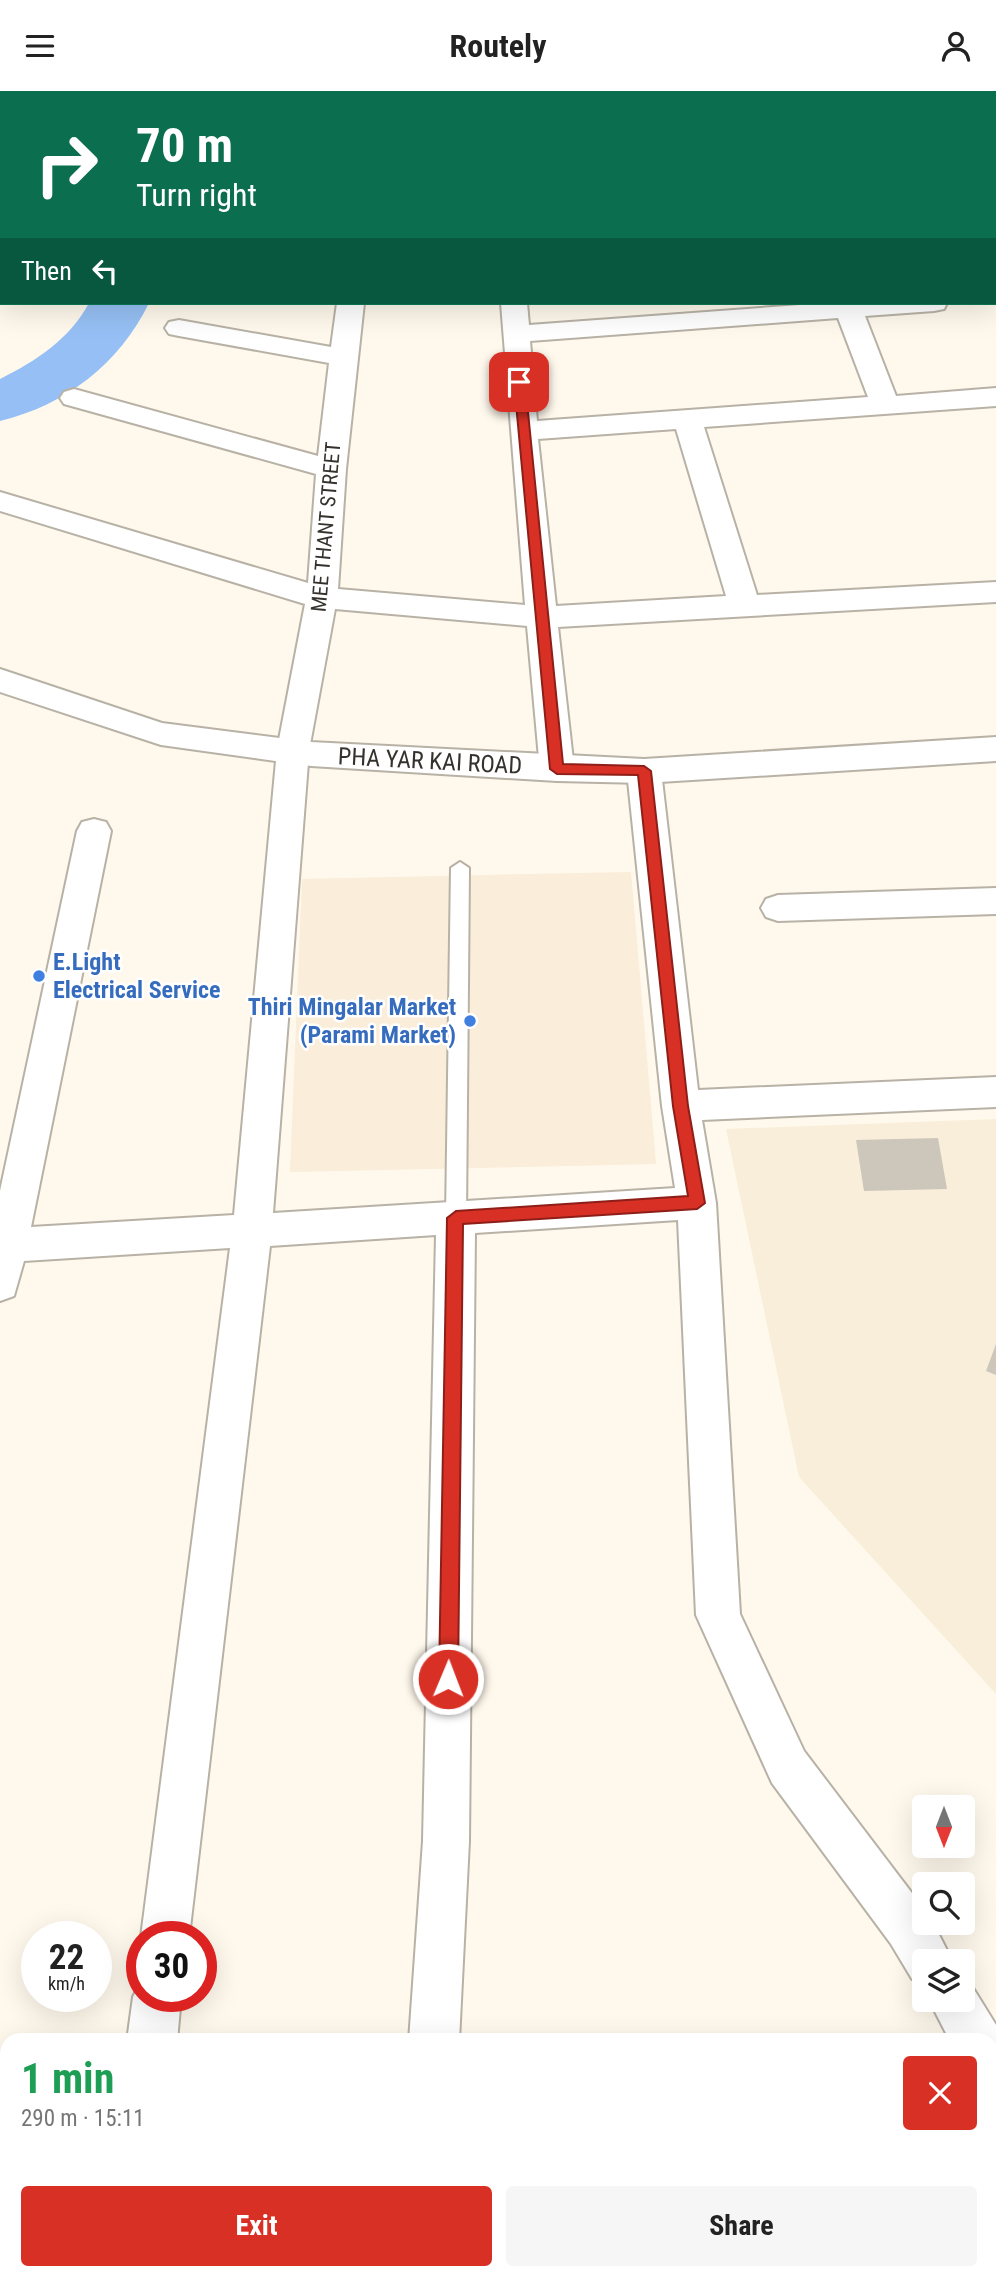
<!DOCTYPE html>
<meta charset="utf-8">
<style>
body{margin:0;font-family:"Roboto Condensed",sans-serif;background:#f6f6f6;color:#222;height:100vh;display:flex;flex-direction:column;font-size:26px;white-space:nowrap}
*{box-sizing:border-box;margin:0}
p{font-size:23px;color:#767676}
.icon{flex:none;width:38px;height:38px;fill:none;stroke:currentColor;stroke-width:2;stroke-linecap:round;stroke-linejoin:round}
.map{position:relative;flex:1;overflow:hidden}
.details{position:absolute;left:0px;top:1942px;width:998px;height:247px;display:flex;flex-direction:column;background:#fff;border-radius:21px 21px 0 0;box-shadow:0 7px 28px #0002}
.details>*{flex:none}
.guide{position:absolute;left:0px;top:0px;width:998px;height:214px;box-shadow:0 7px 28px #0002;background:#0b6e4f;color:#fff;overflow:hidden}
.needle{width:46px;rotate:180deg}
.tools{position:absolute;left:912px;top:1704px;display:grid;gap:14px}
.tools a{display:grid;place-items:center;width:63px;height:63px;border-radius:7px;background:#fff;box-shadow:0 7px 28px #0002;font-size:35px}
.speed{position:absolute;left:21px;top:1830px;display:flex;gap:14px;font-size:35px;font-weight:700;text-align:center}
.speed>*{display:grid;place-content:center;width:91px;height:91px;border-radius:50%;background:#fff;box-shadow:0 7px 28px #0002;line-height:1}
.speed small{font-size:18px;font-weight:400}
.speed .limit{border:10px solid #d22;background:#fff;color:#111}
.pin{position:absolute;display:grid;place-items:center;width:60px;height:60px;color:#fff;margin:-30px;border-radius:14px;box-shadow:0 4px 10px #0006}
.me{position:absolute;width:77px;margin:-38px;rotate:1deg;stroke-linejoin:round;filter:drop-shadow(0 0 5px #0008)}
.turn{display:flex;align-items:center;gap:24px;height:147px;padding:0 21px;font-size:32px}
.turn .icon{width:91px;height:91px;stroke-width:2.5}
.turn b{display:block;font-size:49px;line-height:60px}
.then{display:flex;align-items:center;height:66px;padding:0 21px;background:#0003;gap:14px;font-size:26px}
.round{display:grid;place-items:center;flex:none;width:74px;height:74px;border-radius:7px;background:#f6f6f6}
.overview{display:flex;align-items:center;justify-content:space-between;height:119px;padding:0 21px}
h1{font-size:42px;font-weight:700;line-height:52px;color:#1e9e55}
.action{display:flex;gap:14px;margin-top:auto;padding:14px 21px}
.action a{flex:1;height:80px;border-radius:7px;background:#d93025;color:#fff;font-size:28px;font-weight:700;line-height:80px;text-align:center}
.action a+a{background:#f6f6f6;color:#222}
header{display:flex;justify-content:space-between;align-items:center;height:91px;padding:0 21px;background:#fff;font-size:32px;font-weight:700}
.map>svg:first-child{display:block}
</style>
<header><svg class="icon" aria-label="menu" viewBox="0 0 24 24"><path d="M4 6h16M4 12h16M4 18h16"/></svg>Routely<svg class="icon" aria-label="person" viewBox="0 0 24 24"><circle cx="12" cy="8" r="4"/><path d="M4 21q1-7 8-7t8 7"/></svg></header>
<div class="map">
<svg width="996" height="2189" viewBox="0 0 996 2189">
<rect width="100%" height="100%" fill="#fff8ec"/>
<polygon fill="#faedd9" points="631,781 656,1073 290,1081 302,788"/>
<polygon fill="#f9eed9" points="996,1028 996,1603 799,1386 726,1038"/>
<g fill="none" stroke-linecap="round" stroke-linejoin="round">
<path fill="#96c0f5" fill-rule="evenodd" d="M89 212H149C119 273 66 314 0 330V288C36 270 70 248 89 212Z"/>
</g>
<g fill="#cdc6bb">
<polygon points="938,1047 947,1098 864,1100 856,1049"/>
<polygon points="996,1253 996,1284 986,1280"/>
</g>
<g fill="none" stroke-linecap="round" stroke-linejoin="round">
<g stroke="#b8b2a6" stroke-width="4">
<polygon id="service" points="460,771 469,777 466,1127 463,1133 449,1133 446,1127 451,777"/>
</g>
<g stroke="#b8b2a6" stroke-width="4">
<g id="minor">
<path d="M337 212H364L346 378 338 498 525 514 501 212H527L529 234 827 212H947L944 218 934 220 865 225 896 305 996 297V315L704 336 757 504 996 491V511L558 536 574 678 569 686 557 690 545 686 540 678 527 535 335 518 309 659 273 1122 675 1097 662 1015 627 680 632 672 644 668 656 672 661 680 698 999 996 986V1016L702 1029 716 1112 740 1523 804 1660 924 1818V1832H933L953 1871H924V1893L912 1888 891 1853 772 1692 696 1524 678 1129 475 1142 469 1750 459 1950H409L423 1750 436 1144 270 1155 189 1846H141L230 1157 24 1170 14 1205 0 1210V1100L77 740 82 731 94 728 106 731 111 740 31 1136 234 1124 277 659 305 513 0 420V401L308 492 316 383 64 313 60 307 64 301 74 298 318 365 329 272 179 245 169 243 165 237 169 231 179 229 331 256ZM838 227 868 306 537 330 530 250ZM676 338 726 505 556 515 538 348Z"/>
<polygon points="996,797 996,823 778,830 766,826 761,817 766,808 778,804"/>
<polygon points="142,1888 142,1906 181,1906 177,1950 127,1950 133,1906"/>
<polygon points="962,1888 970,1892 996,1934 996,2004 990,2002 990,1950 950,1950 929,1909 962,1909"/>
<polygon points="97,2182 149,2182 148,2189 96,2189"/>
<polygon points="395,2182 447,2182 446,2189 394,2189"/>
</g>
</g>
<g stroke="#b8b2a6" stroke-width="4">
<g id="secondary">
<polygon points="90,0 116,0 89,2"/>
<polygon points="2,67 2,83 0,84 0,68"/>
<polygon points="0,578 162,632 311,651 644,668 996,646 996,670 644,692 557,690 311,675 161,654 0,601"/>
</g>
</g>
<use href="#service" fill="#fff" fill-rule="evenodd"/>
<use href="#minor" fill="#fff" fill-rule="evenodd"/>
<use href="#secondary" fill="#fff" fill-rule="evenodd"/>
</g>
<polygon fill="#d93025" stroke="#8d1f18" stroke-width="2" points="519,288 525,291 563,673 644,675 651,680 688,1015 705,1112 697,1118 463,1133 458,1588 455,1594 448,1597 442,1594 439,1588 447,1127 456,1120 688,1105 673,1015 638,684 557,683 550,678 514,291"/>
<g fill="#3f7fe0" stroke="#fff" stroke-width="2.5">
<circle cx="39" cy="885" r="7"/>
<circle cx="470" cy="930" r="7"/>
</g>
<g text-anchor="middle" stroke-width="5" stroke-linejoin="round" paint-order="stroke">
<g font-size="21" fill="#35322e" stroke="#fff">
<text transform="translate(326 436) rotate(-85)" y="7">MEE THANT STREET</text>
</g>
<g font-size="24" fill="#35322e" stroke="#fff">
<text transform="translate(430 670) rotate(3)" y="8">PHA YAR KAI ROAD</text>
</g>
<g font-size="24" font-weight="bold" fill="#366cbe" stroke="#fff" text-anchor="start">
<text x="53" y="879">E.Light<tspan x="53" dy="28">Electrical Service</tspan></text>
<text x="456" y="924" text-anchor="end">Thiri Mingalar Market<tspan x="456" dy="28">(Parami Market)</tspan></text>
</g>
</g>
</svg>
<div class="tools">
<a><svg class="needle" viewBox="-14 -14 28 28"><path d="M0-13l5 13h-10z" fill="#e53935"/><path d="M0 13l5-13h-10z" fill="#767676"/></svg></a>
<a><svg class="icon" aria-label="search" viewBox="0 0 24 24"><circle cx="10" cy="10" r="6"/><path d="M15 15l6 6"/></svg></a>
<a><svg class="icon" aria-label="layers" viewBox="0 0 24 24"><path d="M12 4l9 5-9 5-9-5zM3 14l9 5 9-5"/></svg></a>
</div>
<div class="speed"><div>22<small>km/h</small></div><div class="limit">30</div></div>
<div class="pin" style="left:519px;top:291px;background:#d93025"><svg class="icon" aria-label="arrive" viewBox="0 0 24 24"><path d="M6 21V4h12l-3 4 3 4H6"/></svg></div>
<svg class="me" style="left:448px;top:1588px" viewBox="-20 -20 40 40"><circle r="17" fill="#d93025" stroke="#fff" stroke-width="3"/><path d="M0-11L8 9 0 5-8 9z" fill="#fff"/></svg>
<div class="guide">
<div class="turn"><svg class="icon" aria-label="right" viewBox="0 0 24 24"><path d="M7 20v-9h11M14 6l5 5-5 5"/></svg><div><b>70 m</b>Turn right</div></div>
<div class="then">Then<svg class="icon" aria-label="left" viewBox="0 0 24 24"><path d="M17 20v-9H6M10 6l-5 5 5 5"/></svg></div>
</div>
<section class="details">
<div class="overview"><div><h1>1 min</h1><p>290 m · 15:11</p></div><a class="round" style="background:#d93025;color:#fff"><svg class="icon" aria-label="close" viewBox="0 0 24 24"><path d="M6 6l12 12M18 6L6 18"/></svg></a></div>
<div class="action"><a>Exit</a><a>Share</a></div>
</section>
</div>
